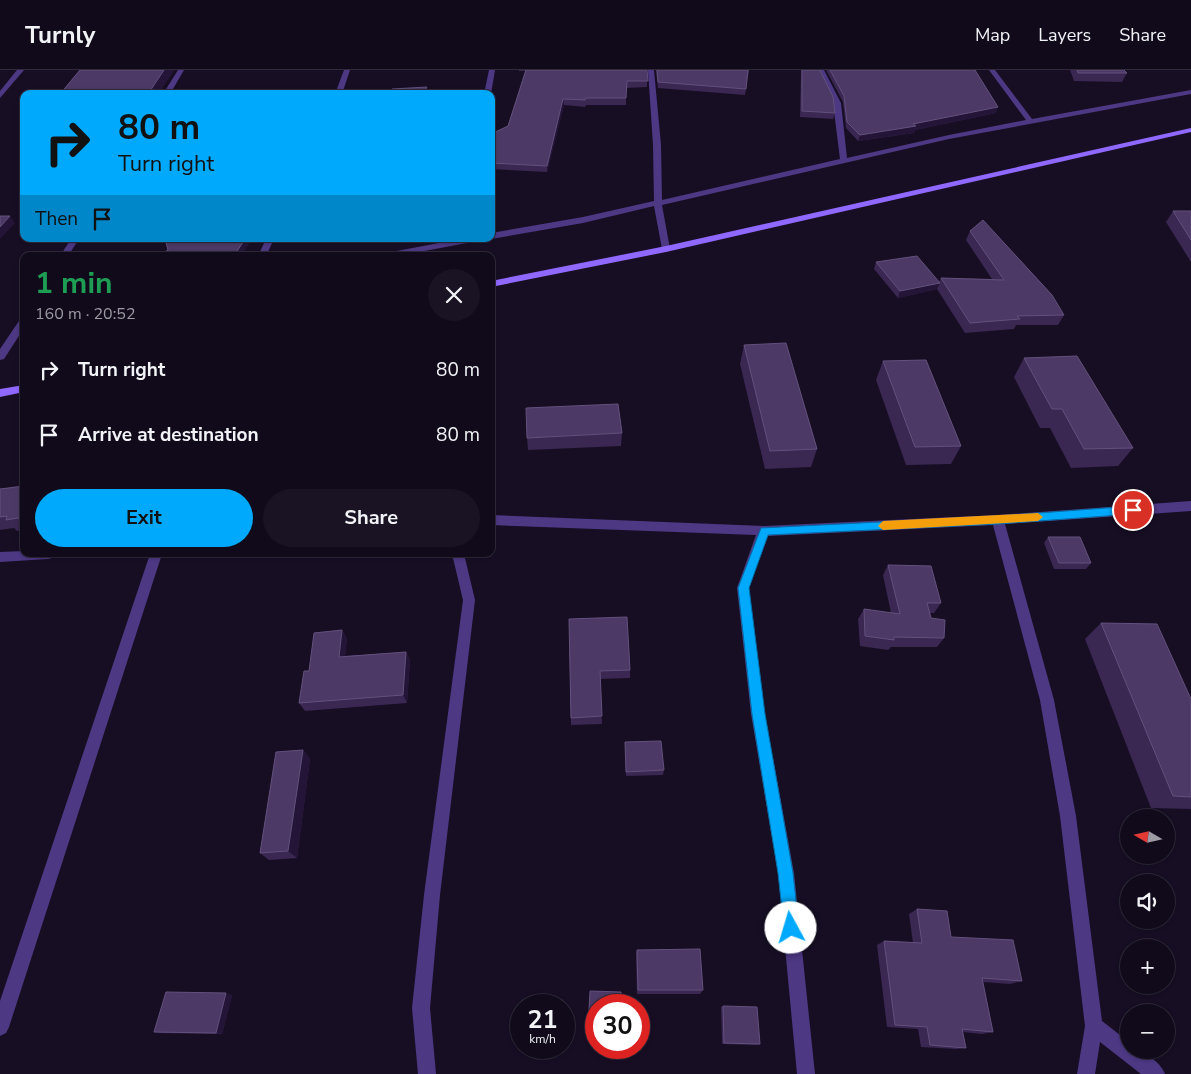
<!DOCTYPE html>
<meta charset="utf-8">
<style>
body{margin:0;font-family:"Nunito Sans",sans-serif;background:#1a1324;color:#f1f3f6;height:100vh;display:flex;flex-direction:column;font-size:19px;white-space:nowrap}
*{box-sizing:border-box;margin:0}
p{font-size:16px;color:#9c9aa3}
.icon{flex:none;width:28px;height:28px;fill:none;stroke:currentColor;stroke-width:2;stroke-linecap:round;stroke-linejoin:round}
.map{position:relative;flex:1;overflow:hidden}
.details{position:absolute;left:20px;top:182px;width:475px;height:305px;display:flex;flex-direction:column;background:#110a1b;border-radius:10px;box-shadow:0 1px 4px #0004,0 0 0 1px #302b3a}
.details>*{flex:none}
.banner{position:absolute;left:20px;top:20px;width:475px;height:152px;border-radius:10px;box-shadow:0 1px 4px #0004,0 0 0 1px #302b3a;background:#00a9fc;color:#111;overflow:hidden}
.needle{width:32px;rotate:279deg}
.tools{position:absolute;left:1120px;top:739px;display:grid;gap:10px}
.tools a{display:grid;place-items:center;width:55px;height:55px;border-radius:50%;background:#110a1b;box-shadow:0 1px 4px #0004,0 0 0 1px #302b3a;font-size:25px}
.speed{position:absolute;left:510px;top:924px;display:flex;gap:10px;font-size:25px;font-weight:700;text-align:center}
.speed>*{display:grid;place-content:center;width:65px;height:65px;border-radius:50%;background:#110a1b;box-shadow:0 1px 4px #0004,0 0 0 1px #302b3a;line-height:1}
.speed small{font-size:12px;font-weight:400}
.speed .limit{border:8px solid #d22;background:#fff;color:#111}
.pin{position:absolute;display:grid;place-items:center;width:42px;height:42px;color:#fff;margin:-21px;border:2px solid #fff;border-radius:50%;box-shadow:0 1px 5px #0007}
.me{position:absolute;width:55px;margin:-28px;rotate:354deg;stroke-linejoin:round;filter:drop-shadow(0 0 4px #0008)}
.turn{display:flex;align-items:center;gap:18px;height:105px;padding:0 15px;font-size:22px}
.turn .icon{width:65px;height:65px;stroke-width:2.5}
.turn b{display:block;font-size:35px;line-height:42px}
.then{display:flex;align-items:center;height:48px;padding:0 15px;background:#0003;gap:10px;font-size:19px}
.round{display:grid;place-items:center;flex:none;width:52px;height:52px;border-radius:26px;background:#1a1324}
.headline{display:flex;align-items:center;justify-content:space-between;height:85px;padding:0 15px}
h1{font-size:30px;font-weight:700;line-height:38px;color:#1e9e55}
.cta{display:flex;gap:10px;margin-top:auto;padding:10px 15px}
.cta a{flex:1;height:58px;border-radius:30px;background:#00a9fc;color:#111;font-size:20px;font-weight:700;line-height:58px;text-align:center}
.cta a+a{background:#1a1324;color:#f1f3f6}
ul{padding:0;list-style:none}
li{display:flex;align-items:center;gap:15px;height:65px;padding:0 15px}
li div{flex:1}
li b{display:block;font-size:19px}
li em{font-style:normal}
header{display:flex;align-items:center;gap:30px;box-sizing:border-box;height:70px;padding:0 25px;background:#110a1b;border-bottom:1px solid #302b3a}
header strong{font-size:24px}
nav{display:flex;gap:28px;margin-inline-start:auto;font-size:18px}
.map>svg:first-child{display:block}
</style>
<header>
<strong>Turnly</strong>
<nav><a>Map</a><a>Layers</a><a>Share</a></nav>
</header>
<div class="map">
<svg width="1191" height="1004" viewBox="0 0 1191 1004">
<rect width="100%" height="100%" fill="#170e24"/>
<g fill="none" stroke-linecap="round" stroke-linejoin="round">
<g fill="#4d3884" fill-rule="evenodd">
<polygon points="17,0 24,0 0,28 0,21"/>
<polygon points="178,0 184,0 170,24 163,24"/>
<polygon points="344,0 350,0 342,24 335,24"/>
<polygon points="489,0 495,0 491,24 484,24"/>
<polygon points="648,0 654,0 661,75 662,130 840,89 833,33 818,0 824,0 841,33 847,88 949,65 1026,50 989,0 995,0 1032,49 1191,20 1191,24 949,69 662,135 670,179 666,182 662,179 654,136 583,153 491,169 491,163 583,147 654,131 653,75"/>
<polygon points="71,169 79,169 68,186 60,186"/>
<polygon points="266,169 274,169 266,186 258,186"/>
<polygon points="460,169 476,169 472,172 398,186 382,186 386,183"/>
<polygon points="24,247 24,258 4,289 0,290 0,279 21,248"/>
<path d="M1191 431V441L1005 454 1054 630 1076 746 1102 951 1129 972V980C1143 980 1160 991 1165 1004H1141L1100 972 1095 1004H1077L1085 956 1060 746 1040 630 993 455 768 466 749 518 765 644 794 803 815 1004H797L778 803 751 644 737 518 756 465 491 455V445L764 456 998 445Z"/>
<polygon points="24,481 24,484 54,484 52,488 48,489 0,492 0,482"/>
<polygon points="150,484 162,484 9,957 6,963 0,966 0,931"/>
<polygon points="452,484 464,484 475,530 440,825 430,938 436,1004 418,1004 412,938 424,825 463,530"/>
</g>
<g fill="#8f68ff" fill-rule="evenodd">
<polygon points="1191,58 1191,62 666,182 491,217 491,211 666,176"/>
<polygon points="24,315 24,322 0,327 0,319"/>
</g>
</g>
<g fill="#3a2752">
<polygon points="80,0 174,0 158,24 60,24"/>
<polygon points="519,0 647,0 647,17 626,18 626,35 586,35 585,37 564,35 547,102 491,99 491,64 508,56 525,1 519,1"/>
<polygon points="656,0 749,0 745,25 658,18"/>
<polygon points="801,0 820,0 835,43 833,49 800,47"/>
<polygon points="826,0 975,0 996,43 915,60 914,63 858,71 846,58 843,32"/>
<polygon points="1070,0 1124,0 1127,3 1122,12 1074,11"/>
<polygon points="1173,141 1191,141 1191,192 1166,152"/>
<polygon points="970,161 1064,245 1058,255 1016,255 1014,259 965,263 937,219 898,228 874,199 876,192 939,212 941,208 992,209 966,170"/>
<polygon points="744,275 817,379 811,397 765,399 740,294"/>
<polygon points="1024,288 1133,378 1118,396 1071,398 1050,358 1040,358 1014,307"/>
<polygon points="883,291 961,376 951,394 906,395 876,310"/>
<polygon points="622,363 621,376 528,380 527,368"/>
<polygon points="24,416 24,460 17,461 14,458 0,460 0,419"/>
<polygon points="1048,467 1091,493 1086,499 1054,499 1044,473"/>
<polygon points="888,495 941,533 934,543 930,543 931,548 944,568 937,577 891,577 888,580 860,576 858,549 864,539 891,543 883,505"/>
<polygon points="569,549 630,600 630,608 600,609 602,654 571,655"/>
<polygon points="1101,553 1191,629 1191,739 1151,738 1085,569"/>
<polygon points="342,560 347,569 345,586 406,582 410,590 407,633 305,641 299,633 309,601"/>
<polygon points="625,672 664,700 663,705 626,706"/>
<polygon points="303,680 310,689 297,788 269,790 260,783"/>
<polygon points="917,839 951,867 1022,911 1010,914 983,912 993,962 982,964 963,962 966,978 956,979 921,977 918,959 887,957 877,875 884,871 913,873 909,844"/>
<polygon points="637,880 703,920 700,924 637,924 636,884"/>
<polygon points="232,925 222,964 161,963 154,962"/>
<polygon points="723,936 760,974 757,975 722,974 721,937"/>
</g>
<g fill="#241538">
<polygon points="164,0 174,0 158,24 151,24 150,21"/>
<polygon points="427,17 428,24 423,24"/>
<polygon points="563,29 564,35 547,102 547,96"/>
<polygon points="998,37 996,43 915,60 914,63 858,71 860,65"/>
<polygon points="10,146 15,153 0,169 0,157"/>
<polygon points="245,169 250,169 249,174 241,186 234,186"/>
<polygon points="940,213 937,219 898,228 900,221"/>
<polygon points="342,560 347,569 344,595 339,587"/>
<polygon points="406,582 410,590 407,633 403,625"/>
<polygon points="303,680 310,689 297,788 288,781"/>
<polygon points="226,923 232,925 222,964 216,963"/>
</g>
<g fill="#4c3965" stroke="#63517d">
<polygon points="80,0 164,0 150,21 125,22 123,24 60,24"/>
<polygon points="526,0 647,0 648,11 627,11 626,28 586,28 585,30 563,29 547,96 491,93 491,64 508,56"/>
<polygon points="657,0 748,0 746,19 658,12"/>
<polygon points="802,0 820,0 833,27 835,43 802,41"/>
<polygon points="830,0 975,0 998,37 913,54 916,56 860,65 847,52 844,26"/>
<polygon points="1077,0 1124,0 1127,3 1078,3"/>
<polygon points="427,17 423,24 388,24 392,19"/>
<polygon points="327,21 326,24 295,24 304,22"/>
<polygon points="1173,141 1191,141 1191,170"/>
<polygon points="0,146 10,146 0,157"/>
<polygon points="983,150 1052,225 1064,245 1017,246 1020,249 970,253 941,208 1004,210 970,161"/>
<polygon points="165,169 245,169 234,186 158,186 168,180"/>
<polygon points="917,186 940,213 900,221 876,192"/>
<polygon points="786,273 817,379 770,381 744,275"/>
<polygon points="1077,286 1133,378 1084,379 1062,339 1052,339 1024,288"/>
<polygon points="926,290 961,376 915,377 883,291"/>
<polygon points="618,334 622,363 527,368 526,338"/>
<polygon points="24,416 24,447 6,450 7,446 0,447 0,419"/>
<polygon points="1048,467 1080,467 1091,493 1059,493"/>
<polygon points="888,495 931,496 941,533 927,533 931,548 945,550 944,568 894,567 894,570 865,566 864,539 900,544"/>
<polygon points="627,547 630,600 600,601 602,646 571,648 569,549"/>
<polygon points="1101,553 1157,554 1191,629 1191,727 1173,726"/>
<polygon points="342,560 339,587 406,582 403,625 299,633 304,601 309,601 314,563"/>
<polygon points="661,671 664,700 626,702 625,672"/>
<polygon points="303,680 288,781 260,783 276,682"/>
<polygon points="917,839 947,841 951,867 1013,870 1022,911 982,908 993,962 962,959 966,978 930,975 927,957 895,955 884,871 922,873"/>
<polygon points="700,879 703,920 638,920 637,880"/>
<polygon points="590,921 621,922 621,935 596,935 596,958 588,958"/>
<polygon points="166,922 226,923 216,963 154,962"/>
<polygon points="723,936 757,937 760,974 724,973"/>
</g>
<polygon fill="#00a9fc" stroke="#006ea4" points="1133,436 1138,440 1133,444 998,454 768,465 749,518 765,644 793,803 799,858 797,863 791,866 786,863 784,858 778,803 752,644 738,518 761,458 998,446"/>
<polygon fill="#f59e0b" points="1038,443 1043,447 1038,451 883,460 878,456 883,451"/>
</svg>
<div class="tools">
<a><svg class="needle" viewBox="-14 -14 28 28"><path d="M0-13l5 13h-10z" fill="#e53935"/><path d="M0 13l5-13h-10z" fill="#9c9aa3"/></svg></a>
<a><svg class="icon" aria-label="sound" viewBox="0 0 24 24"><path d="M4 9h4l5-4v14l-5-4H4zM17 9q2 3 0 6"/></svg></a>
<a>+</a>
<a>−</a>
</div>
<div class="speed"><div>21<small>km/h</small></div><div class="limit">30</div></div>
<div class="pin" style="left:1133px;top:440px;background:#d93025"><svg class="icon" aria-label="arrive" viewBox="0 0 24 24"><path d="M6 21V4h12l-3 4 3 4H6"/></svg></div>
<svg class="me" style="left:791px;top:858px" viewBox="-20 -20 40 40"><circle r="19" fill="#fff"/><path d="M0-13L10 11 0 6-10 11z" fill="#00a9fc"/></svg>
<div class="banner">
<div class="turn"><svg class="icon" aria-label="right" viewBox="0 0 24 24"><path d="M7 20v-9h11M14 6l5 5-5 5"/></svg><div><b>80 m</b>Turn right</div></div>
<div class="then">Then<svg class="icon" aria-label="arrive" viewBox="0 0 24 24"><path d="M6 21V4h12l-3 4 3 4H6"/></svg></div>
</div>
<section class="details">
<div class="headline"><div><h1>1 min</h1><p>160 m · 20:52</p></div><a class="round"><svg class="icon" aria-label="close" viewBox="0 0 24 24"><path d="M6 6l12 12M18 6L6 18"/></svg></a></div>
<ul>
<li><svg class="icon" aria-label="right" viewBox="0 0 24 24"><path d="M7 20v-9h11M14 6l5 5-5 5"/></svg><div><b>Turn right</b></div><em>80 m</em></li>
<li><svg class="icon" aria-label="arrive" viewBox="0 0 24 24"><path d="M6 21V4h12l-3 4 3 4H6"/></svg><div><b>Arrive at destination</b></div><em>80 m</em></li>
</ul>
<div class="cta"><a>Exit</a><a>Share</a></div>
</section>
</div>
